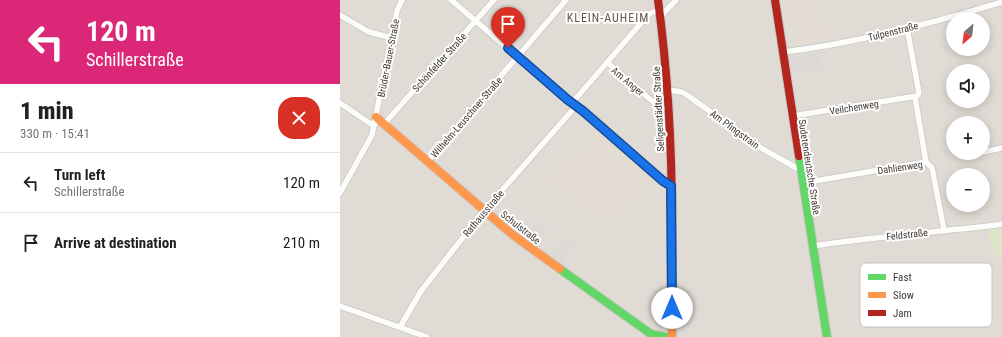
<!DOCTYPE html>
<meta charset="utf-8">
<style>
body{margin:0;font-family:"Roboto Condensed",sans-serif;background:#f6f6f6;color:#202124;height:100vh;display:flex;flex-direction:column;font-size:15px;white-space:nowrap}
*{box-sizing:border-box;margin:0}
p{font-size:13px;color:#757577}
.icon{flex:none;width:22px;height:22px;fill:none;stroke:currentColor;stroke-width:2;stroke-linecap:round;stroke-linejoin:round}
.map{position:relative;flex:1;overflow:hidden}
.panel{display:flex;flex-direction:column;background:#fff;width:340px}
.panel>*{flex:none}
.top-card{background:#db2777;color:#fff;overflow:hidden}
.needle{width:26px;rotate:208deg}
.controls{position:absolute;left:606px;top:12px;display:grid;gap:8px}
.controls a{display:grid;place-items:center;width:44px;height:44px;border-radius:50%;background:#fff;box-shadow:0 2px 10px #0003;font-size:20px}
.pin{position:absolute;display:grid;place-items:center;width:34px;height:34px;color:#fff;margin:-41px -17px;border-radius:50% 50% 50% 0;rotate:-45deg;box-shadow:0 0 4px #0007}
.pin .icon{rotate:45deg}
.me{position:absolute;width:44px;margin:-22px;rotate:0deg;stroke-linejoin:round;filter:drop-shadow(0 0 3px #0008)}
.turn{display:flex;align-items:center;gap:14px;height:84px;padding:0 20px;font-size:18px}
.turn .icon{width:52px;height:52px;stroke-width:2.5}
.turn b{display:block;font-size:28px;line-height:34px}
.round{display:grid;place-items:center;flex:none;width:42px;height:42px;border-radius:16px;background:#f6f6f6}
.headline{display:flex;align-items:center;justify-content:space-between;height:68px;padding:0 20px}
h1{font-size:24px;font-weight:800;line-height:30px}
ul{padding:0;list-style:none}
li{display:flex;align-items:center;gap:12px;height:60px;padding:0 20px;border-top:1px solid #e0e0e0}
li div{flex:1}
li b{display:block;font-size:15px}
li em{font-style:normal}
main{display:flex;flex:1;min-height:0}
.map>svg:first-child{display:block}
</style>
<main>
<section class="panel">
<div class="top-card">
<div class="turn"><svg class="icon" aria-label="left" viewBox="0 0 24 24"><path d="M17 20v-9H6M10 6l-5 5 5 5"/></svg><div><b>120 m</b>Schillerstraße</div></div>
</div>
<div class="headline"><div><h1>1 min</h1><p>330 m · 15:41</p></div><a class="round" style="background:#d93025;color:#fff"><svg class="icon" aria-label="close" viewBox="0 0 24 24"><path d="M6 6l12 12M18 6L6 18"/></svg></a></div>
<ul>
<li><svg class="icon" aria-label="left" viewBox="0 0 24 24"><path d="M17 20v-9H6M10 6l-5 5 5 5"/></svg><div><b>Turn left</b><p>Schillerstraße</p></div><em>120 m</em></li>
<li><svg class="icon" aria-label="arrive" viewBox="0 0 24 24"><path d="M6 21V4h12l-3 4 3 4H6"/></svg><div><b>Arrive at destination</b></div><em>210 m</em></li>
</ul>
</section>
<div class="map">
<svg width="662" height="337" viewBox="0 0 662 337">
<rect width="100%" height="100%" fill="#edeae7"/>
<path fill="#e1dbd5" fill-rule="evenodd" d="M0 0H662V337H0ZM613 19H643V49H613ZM613 71H643V101H613ZM613 123H643V153H613ZM613 175H643V205H613Z"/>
<g fill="#e3dcd3">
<polygon points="457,0 487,0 492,39 448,45 442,2"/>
<polygon points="257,131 313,178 271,234 202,181 225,152 234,159"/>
</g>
<polygon fill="#dfe4c9" points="662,228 662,262 655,256 647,230"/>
<g fill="#dcd9d7">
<polygon points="479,51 482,69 452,74 449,60 450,57 454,55"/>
<polygon points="198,220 208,227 194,245 184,238"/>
<polygon points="224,239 234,246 221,264 211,257"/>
</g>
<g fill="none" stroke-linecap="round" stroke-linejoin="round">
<g stroke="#c9c6c3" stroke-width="7">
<g id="street">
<polyline points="111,0 228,100 243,111 323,181 331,186"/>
<polyline points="0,15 29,32 52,38"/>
<polyline points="320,17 336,0"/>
<path d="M443 52C517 43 590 24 662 2"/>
<polyline points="268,63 319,107 322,108 330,108"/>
<polyline points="328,90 342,92 347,95 421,148 462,171"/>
<polyline points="575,97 586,162"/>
<polyline points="0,103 34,126"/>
<polyline points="232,103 308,15 313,12 319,10"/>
<polyline points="452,116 577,96 579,93 567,28"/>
<polyline points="44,124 154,0"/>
<polyline points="643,152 662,148"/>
<polyline points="633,154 637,153"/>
<polyline points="88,161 226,0"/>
<polyline points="586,162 592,168 604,230"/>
<polyline points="463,183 586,162"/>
<polyline points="0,193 32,135 57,11 62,0"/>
<path d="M473 246C512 240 552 236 592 232 615 229 639 228 662 224"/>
<polyline points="0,306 87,337"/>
<polyline points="60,327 81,291 142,213 236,106"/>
</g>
</g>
<g stroke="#cdc7c1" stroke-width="10">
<g id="fast">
<polyline points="459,156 487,337"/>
<polyline points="220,269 311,334 325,337"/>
</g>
</g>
<g stroke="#cdc7c1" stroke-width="10">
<g id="slow">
<polyline points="36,117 173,235 220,269"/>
<polyline points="332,224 332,337"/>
</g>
</g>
<g stroke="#cdc7c1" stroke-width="10">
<g id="jam">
<path d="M318 0C328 74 332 149 332 224"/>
<polyline points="435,0 459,156"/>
</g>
</g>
<use href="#street" stroke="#fcfcfb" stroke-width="5.5"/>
<use href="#fast" stroke="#63d668" stroke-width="8"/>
<use href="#slow" stroke="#ff974d" stroke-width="8"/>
<use href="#jam" stroke="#b3261e" stroke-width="8"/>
</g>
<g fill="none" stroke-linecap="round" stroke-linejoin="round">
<g stroke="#114b97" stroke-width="10">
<polyline id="route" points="168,48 228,100 243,111 323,181 331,186 332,308"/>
</g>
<use href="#route" stroke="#1a73e8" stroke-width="7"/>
</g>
<g text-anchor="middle" stroke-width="4" stroke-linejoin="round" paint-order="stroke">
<g font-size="10" fill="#413a35" stroke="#fff">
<text transform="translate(553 31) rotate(-14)" y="4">Tulpenstraße</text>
<text transform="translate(48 58) rotate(-79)" y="4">Brüder-Bauer-Straße</text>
<text transform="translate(99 62) rotate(-48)" y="4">Schönfelder Straße</text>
<text transform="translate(288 81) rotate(40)" y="4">Am Anger</text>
<text transform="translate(514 107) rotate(-9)" y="4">Veilchenweg</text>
<text transform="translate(318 109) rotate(-93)" y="4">Seligenstädter Straße</text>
<text transform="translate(126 117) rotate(-49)" y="4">Wilhelm-Leuschner-Straße</text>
<text transform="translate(395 129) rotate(36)" y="4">Am Pfingstrain</text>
<text transform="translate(470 167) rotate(81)" y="4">Sudetendeutsche Straße</text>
<text transform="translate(560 167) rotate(-8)" y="4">Dahlienweg</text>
<text transform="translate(143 213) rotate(-50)" y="4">Rathausstraße</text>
<text transform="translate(181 227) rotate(38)" y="4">Schulstraße</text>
<text transform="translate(567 234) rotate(-6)" y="4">Feldstraße</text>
</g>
<g font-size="12" letter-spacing="1" fill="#63574d" stroke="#fff">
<text x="268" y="22">KLEIN-AUHEIM</text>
</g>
</g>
<rect x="520" y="263" width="132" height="64" rx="6" fill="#fff" stroke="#c6c4c2" stroke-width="1"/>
<rect x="528" y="274" width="18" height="6" fill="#63d668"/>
<rect x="528" y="292" width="18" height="6" fill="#ff974d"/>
<rect x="528" y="310" width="18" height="6" fill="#b3261e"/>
<g font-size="11" fill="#413a35">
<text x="553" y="281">Fast</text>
<text x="553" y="299">Slow</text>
<text x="553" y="317">Jam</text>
</g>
</svg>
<div class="controls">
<a><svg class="needle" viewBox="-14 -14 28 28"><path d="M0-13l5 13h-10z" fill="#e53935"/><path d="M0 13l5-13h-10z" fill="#757577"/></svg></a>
<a><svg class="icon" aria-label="sound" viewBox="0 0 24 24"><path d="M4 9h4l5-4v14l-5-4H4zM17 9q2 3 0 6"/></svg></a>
<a>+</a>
<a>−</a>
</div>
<div class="pin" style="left:168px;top:48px;background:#d93025"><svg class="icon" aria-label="arrive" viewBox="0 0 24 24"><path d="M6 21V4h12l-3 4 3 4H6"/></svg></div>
<svg class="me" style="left:332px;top:308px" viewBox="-20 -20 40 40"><circle r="19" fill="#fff"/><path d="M0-13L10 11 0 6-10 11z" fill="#1a73e8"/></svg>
</div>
</main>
